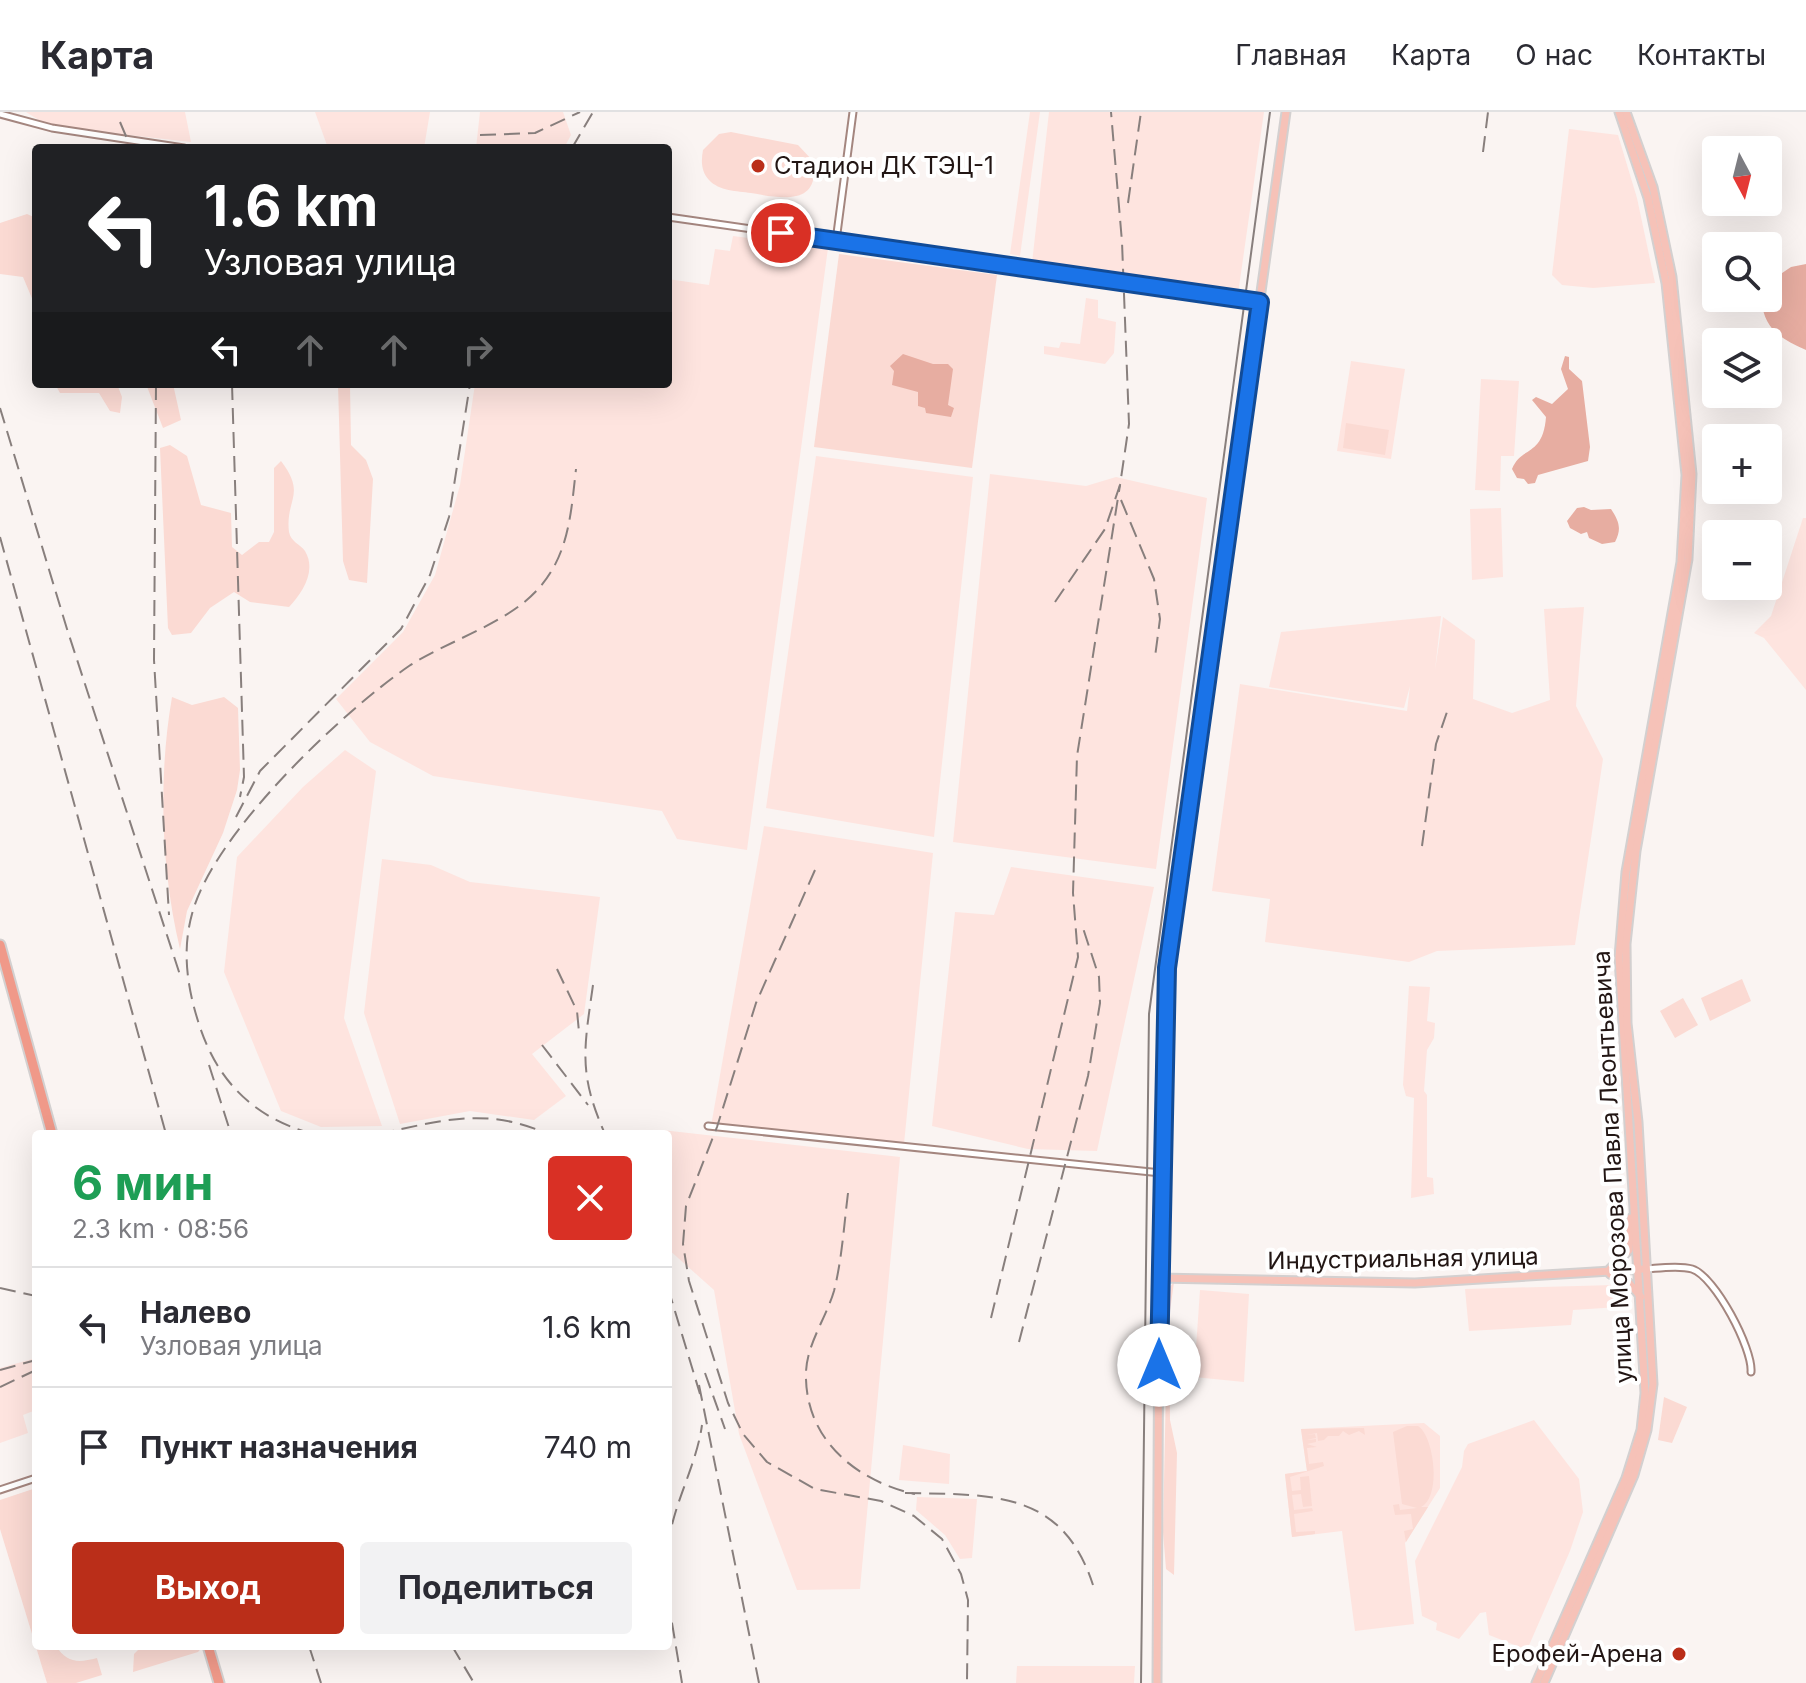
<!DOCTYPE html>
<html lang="ru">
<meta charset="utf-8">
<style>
body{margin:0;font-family:Inter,sans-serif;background:#f2f2f3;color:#2b2b33;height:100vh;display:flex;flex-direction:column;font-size:30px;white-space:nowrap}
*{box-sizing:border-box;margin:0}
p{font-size:26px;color:#7c7c81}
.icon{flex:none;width:44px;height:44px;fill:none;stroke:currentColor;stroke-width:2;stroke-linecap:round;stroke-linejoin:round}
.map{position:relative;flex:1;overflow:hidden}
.details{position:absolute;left:32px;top:1018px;width:640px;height:520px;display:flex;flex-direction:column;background:#fff;border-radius:8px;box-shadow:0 8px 32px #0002}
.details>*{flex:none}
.guide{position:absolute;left:32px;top:32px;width:640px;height:244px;border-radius:8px;box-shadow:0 8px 32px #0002;background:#202124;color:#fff;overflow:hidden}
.needle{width:52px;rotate:173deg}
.fabs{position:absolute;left:1702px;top:24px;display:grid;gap:16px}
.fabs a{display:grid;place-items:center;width:80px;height:80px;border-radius:8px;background:#fff;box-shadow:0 8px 32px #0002;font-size:40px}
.pin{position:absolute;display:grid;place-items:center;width:68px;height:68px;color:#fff;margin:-34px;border:4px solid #fff;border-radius:50%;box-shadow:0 2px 8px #0007}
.me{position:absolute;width:88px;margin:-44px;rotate:0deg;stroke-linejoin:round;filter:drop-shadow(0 0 6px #0008)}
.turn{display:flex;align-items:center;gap:28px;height:168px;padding:0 40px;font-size:36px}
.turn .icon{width:104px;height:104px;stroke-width:2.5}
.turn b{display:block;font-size:56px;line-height:68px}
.lanes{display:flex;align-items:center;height:76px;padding:0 40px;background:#0003;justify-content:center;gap:40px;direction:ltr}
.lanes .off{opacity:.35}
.round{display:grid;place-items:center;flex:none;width:84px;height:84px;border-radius:8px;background:#f2f2f3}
.overview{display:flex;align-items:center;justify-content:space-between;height:136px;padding:0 40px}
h1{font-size:48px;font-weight:700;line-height:60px;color:#1e9e55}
.action{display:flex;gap:16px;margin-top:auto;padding:16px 40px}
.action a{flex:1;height:92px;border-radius:8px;background:#ba2e19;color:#fff;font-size:32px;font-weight:700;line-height:92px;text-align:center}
.action a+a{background:#f2f2f3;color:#2b2b33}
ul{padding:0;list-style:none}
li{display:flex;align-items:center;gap:24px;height:120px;padding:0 40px;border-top:2px solid #e1e1e2}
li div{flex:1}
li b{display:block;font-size:30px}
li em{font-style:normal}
header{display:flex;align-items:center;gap:48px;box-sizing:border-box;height:112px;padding:0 40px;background:#fff;border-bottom:2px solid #e1e1e2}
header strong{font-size:38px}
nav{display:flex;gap:44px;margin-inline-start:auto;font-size:28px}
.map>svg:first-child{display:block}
</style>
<header>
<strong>Карта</strong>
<nav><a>Главная</a><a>Карта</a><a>О нас</a><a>Контакты</a></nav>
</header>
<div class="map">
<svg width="1806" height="1571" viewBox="0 0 1806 1571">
<rect width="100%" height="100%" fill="#faf4f2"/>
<g fill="#fee4df">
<polygon points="26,0 185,0 191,30 65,16 42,10"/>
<polygon points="315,0 430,0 424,36 328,36"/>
<polygon points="480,0 563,0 571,23 564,36 476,36"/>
<polygon points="1030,0 1040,0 1020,144 1010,142"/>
<polygon points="1049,0 1264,0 1238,182 1032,151"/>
<polygon points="1569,17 1618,23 1637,86 1655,171 1593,176 1562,173 1552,163"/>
<polygon points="733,124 828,136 747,738 677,727 662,699 433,664 370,630 336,587 403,520 435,463 460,373 475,272 668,272 668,167 709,173 715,137 730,139"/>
<polygon points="1086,186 1098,188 1098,206 1116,210 1114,241 1105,252 1044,242 1044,234 1059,236 1061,230 1080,232"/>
<polygon points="1351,249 1405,257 1391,347 1337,339"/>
<polygon points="1481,267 1519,269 1514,344 1501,344 1500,379 1475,378"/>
<polygon points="816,344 973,365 934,725 766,696"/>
<polygon points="990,362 1086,374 1116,365 1207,386 1156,757 953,730"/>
<polygon points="1501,396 1503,465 1472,468 1470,397"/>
<polygon points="1803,406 1806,406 1806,578 1764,526 1754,521 1771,504"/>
<polygon points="1584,495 1576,594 1603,647 1575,833 1437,839 1409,850 1265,830 1270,787 1212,779 1240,572 1407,599 1410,574 1404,596 1269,575 1281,520 1441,504 1435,558 1443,505 1475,528 1473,587 1512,601 1550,588 1544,497"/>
<polygon points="345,638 376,659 344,906 382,1014 321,1015 281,999 224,860 237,745 303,675"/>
<polygon points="764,714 933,741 904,1032 711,1014"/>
<polygon points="382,747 431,753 470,770 600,785 584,902 532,942 566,984 534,1008 470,999 400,1012 364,901"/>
<polygon points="1011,755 1154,775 1097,1039 1028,1037 932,1014 955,800 994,803"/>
<polygon points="1409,874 1430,875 1427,909 1435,911 1434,926 1427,938 1424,979 1427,983 1427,1065 1433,1066 1434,1082 1411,1086 1414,986 1406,984 1403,973"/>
<polygon points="662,1018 900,1045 860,1477 797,1478 739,1322 714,1178 668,1137 668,1022 644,1022"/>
<polygon points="1613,1173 1619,1195 1573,1198 1571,1213 1469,1219 1465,1177"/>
<polygon points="1200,1178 1249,1182 1244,1270 1194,1265"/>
<polygon points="36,1246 36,1298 23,1303 28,1321 0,1331 0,1256"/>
<polygon points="1534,1308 1579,1367 1583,1400 1570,1439 1527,1538 1489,1523 1486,1500 1480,1501 1459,1527 1436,1518 1437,1511 1422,1504 1415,1449 1462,1355 1464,1339 1468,1332"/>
<polygon points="1424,1311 1440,1324 1440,1376 1405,1431 1414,1512 1355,1519 1342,1419 1292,1425 1285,1362 1307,1359 1301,1317"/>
<polygon points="903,1333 950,1342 949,1372 899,1368"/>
<polygon points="917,1385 977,1387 972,1446 960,1447 945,1423 916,1398"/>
<polygon points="1017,1554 1135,1554 1134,1571 1016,1571"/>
</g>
<g fill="#fbdad3">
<path d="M731 20 798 33 813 49C821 95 780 86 751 81 737 79 719 79 709 68 701 59 701 49 703 38L719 22Z"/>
<polygon points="27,102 36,106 36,196 23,165 0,162 0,111"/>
<polygon points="839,142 997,163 972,356 814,335"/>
<polygon points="55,272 117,272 122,285 120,301 110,299 99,281 60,281"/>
<polygon points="146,272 173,272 181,308 163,316"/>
<polygon points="338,272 350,272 351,333 366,348 373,367 367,471 349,468 343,449"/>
<polygon points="1346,311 1389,318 1385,343 1343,336"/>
<path d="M170 333 187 344 201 393 231 401 232 435 242 443 259 430H269L274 420V356L281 349C307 383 285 387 289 420 291 430 300 432 305 439 317 459 302 481 289 495L250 490 234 480 210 496 191 521 172 523 168 516 160 336Z"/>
<path d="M172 585 192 593 224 585 238 596 240 658 237 678 223 721 187 799 180 837C161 757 158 666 172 585Z"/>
<polygon points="1742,867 1751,889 1710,909 1701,886"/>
<polygon points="1683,886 1698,913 1675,926 1660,899"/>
<polygon points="1174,1170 1169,1207 1170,1308 1177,1341 1174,1463 1166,1457 1163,1420 1168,1177"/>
<polygon points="1664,1285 1687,1295 1672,1331 1658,1328"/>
<path d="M1407 1314H1418C1434 1324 1442 1384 1421 1395H1428L1406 1430 1404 1419 1413 1417 1411 1402 1395 1403 1393 1393 1399 1392 1400 1398 1417 1396 1402 1392 1393 1320Z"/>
<polygon points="1364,1316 1365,1323 1359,1319 1349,1323 1343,1319 1339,1324 1328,1324 1324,1328 1318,1329 1317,1321 1306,1323 1315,1322 1316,1326 1306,1328 1316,1327 1316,1330 1307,1332 1317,1335 1307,1336 1309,1352 1323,1350 1324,1354 1290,1365 1292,1379 1301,1378 1300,1365 1309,1364 1312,1394 1303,1395 1301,1382 1292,1383 1294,1398 1312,1396 1313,1399 1294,1402 1296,1420 1315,1419 1315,1422 1292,1425 1285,1362 1307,1359 1301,1317"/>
<path d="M36 1376V1534H56C67 1551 78 1551 97 1546L102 1563 76 1571H47L0 1417V1388Z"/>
<polygon points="142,1534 203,1534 198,1540 133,1560 134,1542"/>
</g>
<g fill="#e7ada1">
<path d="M1806 152V238C1779 226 1764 217 1761 186H1768L1770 169 1791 155Z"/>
<polygon points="903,242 933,252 948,252 953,257 948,293 954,296 951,305 926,301 925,296 918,294 918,280 892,273 894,259 890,254"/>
<path d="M1565 244 1569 245V257L1582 269 1590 335 1588 349 1538 363 1535 371 1528 372 1524 367 1517 366 1512 357C1521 334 1543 345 1546 305L1532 288 1536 285 1552 292 1568 277 1561 257Z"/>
<path d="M1584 395 1591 398 1611 397C1619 409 1622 417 1615 430L1602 432 1589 426 1587 420 1581 422 1570 416 1567 409 1577 396Z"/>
</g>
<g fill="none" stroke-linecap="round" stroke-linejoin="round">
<g stroke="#a4867f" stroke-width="9">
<g id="minor">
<polyline points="0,2 52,16 184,36"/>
<polyline points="668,105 1260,190"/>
<polyline points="836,129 853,0"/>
<polyline points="708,1014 1161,1061"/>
<path d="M1647 1157C1660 1156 1679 1153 1692 1157 1715 1164 1753 1237 1751 1260"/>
<polyline points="0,1378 36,1366"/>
</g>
</g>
<g stroke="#d3d0d0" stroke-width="11">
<g id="major">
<polyline points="1610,1157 1629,1138 1631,1106"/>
<polyline points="1610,1162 1629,1171 1641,1185"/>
<polyline points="1159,1166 1415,1171 1644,1157"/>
<polyline points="1157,1571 1159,1166 1167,856 1286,0"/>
<polyline points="1536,1571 1626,1366 1641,1318 1645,1281 1619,845 1626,760 1681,450 1686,363 1666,171 1648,86 1619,0"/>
<polyline points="1544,1571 1634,1363 1647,1318 1653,1272 1638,1010 1627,911 1626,832 1636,739 1688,447 1692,362 1672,165 1653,75 1626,0"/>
</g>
</g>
<g stroke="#d3d0d0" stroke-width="13">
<g id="highway">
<polyline points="0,833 52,1022"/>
<polyline points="208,1534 219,1571"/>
</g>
</g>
<use href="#minor" stroke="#fff" stroke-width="5"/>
<use href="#major" stroke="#f6c2b8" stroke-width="7"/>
<use href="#highway" stroke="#f09989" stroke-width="9"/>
<polyline stroke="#887f7d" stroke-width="2" points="1141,1571 1149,902 1270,0"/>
<g stroke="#887f7d" stroke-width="2" stroke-dasharray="16 8" stroke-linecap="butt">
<polyline points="120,10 131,36"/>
<polyline points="480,23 535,21 580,0"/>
<polyline points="572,36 593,0"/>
<polyline points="1483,40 1488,0"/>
<polyline points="1128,91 1141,0"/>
<polyline points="156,272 154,548 169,803"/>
<polyline points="232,272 244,665 240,685"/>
<polyline points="0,296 67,517 181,866"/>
<polyline points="1121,388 1154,467 1160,507 1155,545"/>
<polyline points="0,425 166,1022"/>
<polyline points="1055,490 1105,417 1120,373 1129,312 1122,130 1111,0"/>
<polyline points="236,705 260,659 401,517 430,463 449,405 470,272"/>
<polyline points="1422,734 1436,632 1448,597"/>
<polyline points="815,758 756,891 717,1015 686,1094 683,1132 689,1169 728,1291 743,1322 767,1350 815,1377 881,1389 914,1404 942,1427 961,1462 968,1488 967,1568"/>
<polyline points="557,857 577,899 579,920"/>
<path d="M593 873C584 937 578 961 605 1022"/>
<polyline points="542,933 588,993"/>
<polyline points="209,953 231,1022"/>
<path d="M313 1022C253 1006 216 968 198 909 187 874 182 838 192 802 213 722 341 601 409 554 447 529 509 511 539 476 569 442 571 401 576 357"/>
<path d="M378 1022C441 1009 485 994 548 1022"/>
<path d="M848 1081C844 1113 842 1147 834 1179 826 1206 807 1232 806 1260 804 1327 856 1369 915 1382"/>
<polyline points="0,1176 36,1184"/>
<polyline points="668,1176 700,1282"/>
<polyline points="991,1206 1078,845 1073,781 1077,644 1120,373"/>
<polyline points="1019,1230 1088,964 1100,891 1099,865 1083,816"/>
<polyline points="0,1258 36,1248"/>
<polyline points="705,1261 725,1317"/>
<polyline points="699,1273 759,1571"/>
<polyline points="0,1275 36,1258"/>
<path d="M905 1381C990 1383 1062 1377 1093 1473"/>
<path d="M668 1436C672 1393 696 1356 702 1313"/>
<polyline points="668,1487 682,1571"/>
<polyline points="309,1534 321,1571"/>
<polyline points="452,1534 474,1571"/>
</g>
</g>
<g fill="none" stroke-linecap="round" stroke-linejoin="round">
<g stroke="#114b97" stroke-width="20">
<polyline id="route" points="781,121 1260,190 1167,856 1159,1253"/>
</g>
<use href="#route" stroke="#1a73e8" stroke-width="14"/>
</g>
<g fill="#ba2e19" stroke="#fff" stroke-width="3">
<circle cx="758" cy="54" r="8"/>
<circle cx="1679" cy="1542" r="8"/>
</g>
<g text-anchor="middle" stroke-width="8" stroke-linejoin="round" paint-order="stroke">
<g font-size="24" fill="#221614" stroke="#fff" text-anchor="start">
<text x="774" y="62">Стадион ДК ТЭЦ-1</text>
<text x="1663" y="1550" text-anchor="end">Ерофей-Арена</text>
</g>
<g font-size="24" fill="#221614" stroke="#fff">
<text transform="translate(1613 1055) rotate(-93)" y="8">улица Морозова Павла Леонтьевича</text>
<text transform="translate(1403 1147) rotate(-1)" y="8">Индустриальная улица</text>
</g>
</g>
</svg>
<div class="fabs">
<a><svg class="needle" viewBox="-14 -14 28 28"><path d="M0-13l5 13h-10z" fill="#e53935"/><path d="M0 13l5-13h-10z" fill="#7c7c81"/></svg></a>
<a><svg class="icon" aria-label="search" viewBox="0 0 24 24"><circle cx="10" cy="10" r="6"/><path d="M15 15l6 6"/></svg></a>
<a><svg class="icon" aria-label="layers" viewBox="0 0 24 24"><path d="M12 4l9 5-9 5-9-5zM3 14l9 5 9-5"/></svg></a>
<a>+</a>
<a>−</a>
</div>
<div class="pin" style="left:781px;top:121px;background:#d93025"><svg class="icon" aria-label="arrive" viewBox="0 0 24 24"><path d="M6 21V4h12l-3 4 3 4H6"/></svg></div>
<svg class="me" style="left:1159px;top:1253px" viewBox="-20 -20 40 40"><circle r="19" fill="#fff"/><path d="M0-13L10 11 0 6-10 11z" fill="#1a73e8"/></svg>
<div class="guide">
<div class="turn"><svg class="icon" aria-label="left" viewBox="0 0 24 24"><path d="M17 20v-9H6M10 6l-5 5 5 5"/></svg><div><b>1.6 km</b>Узловая улица</div></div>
<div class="lanes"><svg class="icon" aria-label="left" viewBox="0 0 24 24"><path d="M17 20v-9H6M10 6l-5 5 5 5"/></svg><svg class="icon off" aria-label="ahead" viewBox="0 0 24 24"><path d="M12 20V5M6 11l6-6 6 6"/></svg><svg class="icon off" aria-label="ahead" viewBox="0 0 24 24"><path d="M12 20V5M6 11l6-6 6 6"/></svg><svg class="icon off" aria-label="right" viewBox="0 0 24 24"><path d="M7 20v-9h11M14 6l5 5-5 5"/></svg></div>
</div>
<section class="details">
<div class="overview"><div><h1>6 мин</h1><p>2.3 km · 08:56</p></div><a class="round" style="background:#d93025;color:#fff"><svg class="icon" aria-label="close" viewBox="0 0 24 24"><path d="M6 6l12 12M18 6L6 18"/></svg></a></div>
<ul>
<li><svg class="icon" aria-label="left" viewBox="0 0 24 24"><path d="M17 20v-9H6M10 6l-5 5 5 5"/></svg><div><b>Налево</b><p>Узловая улица</p></div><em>1.6 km</em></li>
<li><svg class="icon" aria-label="arrive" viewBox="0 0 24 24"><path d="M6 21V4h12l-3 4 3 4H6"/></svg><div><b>Пункт назначения</b></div><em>740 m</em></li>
</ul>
<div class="action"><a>Выход</a><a>Поделиться</a></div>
</section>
</div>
